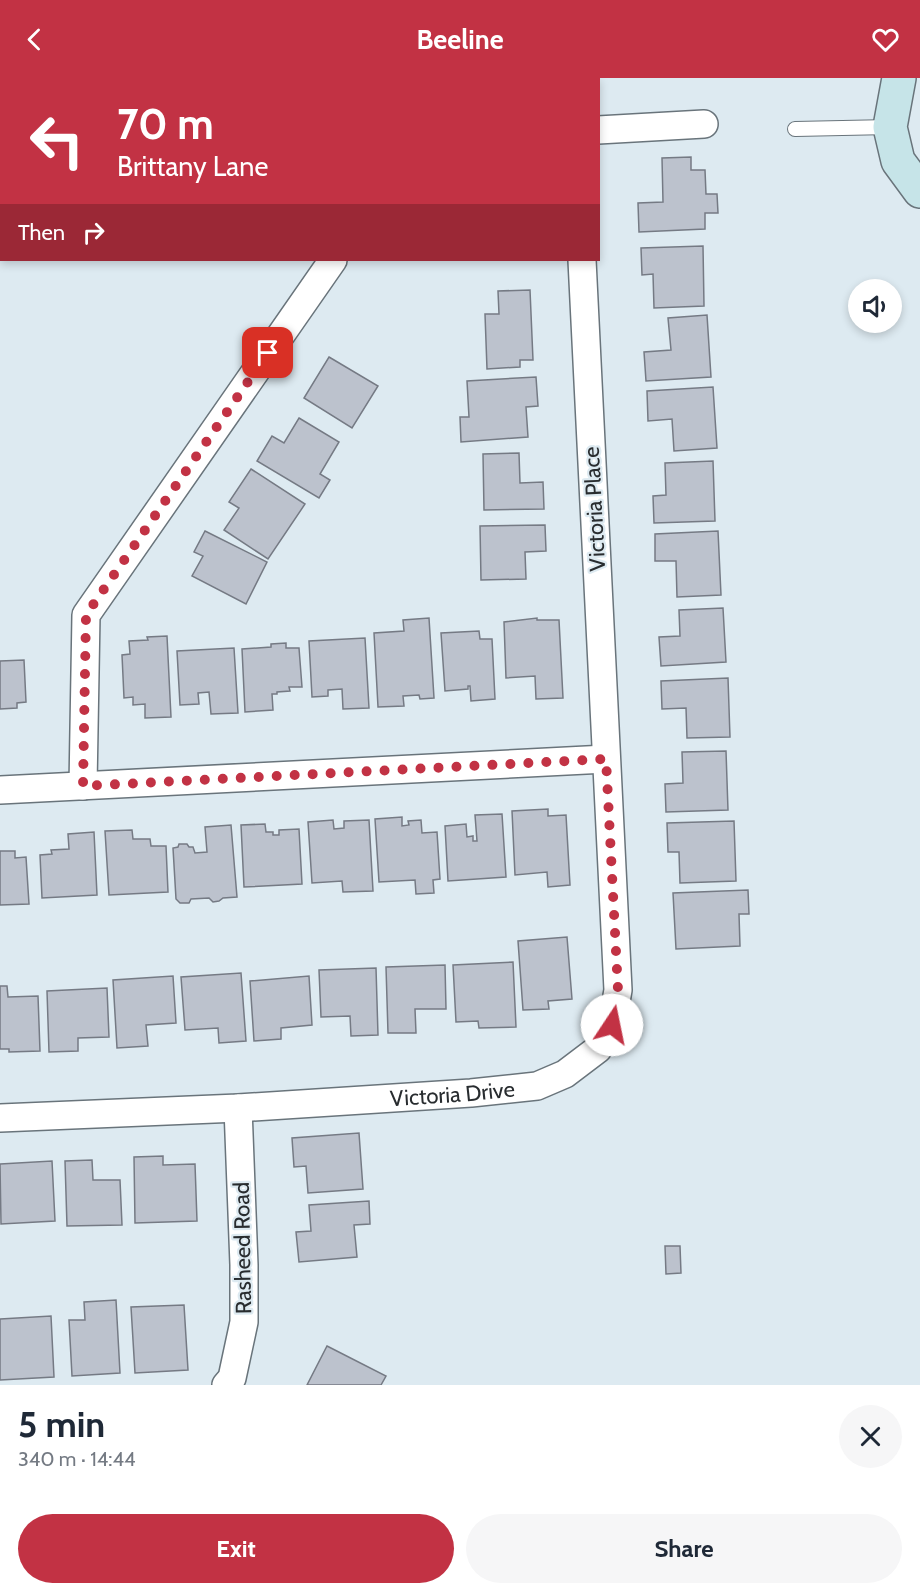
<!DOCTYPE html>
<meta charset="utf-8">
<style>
body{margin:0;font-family:Cabin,sans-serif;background:#f6f6f7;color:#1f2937;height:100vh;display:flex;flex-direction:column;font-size:22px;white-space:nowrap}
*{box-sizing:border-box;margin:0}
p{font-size:20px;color:#747a83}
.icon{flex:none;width:33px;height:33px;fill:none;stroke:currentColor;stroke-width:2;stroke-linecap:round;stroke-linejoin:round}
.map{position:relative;height:1307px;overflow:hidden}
.drawer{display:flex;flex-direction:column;background:#fff;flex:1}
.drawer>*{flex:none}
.guide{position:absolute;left:0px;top:0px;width:600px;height:183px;box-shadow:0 3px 9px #0003;background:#c23244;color:#fff;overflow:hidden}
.controls{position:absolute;left:848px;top:201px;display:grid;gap:12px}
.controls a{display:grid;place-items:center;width:54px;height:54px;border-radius:50%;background:#fff;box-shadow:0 3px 9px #0003;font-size:30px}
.pin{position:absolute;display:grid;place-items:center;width:51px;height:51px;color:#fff;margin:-26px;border-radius:12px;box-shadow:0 3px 9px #0006}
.me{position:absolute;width:66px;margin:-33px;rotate:11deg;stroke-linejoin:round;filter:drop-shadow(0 0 4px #0008)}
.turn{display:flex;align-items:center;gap:21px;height:126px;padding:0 18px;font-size:27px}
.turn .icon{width:78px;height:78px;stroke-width:2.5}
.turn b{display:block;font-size:42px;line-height:51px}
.then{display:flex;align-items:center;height:57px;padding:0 18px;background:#0003;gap:12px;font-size:22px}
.round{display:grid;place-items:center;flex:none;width:63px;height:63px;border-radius:32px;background:#f6f6f7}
.summary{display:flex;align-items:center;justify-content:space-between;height:102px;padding:0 18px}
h1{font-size:36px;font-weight:700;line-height:45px}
.primary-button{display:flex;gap:12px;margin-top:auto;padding:12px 18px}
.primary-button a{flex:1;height:69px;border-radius:36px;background:#c23244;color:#fff;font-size:24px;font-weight:700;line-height:69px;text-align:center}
.primary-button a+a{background:#f6f6f7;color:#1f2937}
header{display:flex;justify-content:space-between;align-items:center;height:78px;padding:0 18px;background:#c23244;color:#fff;font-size:27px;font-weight:700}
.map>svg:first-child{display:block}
</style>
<header><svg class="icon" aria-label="back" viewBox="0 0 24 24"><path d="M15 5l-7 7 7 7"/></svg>Beeline<svg class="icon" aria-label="heart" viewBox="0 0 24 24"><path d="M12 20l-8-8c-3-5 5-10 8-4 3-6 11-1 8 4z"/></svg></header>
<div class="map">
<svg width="920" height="1307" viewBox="0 0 920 1307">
<rect width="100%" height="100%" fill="#ddeaf1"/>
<g fill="#bcc2cd" stroke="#757a84" stroke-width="1.5">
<polygon points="691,79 691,92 705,92 706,116 717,116 718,135 705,135 705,151 639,154 638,125 663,124 662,80"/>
<polygon points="703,168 704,228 654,230 653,196 642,197 641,170"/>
<polygon points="530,212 533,282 520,282 520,289 487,291 485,236 499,236 498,213"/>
<polygon points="707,237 711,299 646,303 644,274 671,272 668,240"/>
<polygon points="329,279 378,308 352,350 304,320"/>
<polygon points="536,299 538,328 526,329 528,359 461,364 460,339 469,339 467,303"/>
<polygon points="713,309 717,370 674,373 672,341 648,343 647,313"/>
<polygon points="299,340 339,364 320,396 330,402 319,420 257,383 272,358 284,365"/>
<polygon points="519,375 520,405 543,404 544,431 484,432 483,376"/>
<polygon points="713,383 715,443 654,445 653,418 666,417 665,385"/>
<polygon points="251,391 305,426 268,481 224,452 239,430 229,424"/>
<polygon points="545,447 546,473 525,474 526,501 481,502 480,448"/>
<polygon points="205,453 267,484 246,526 192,498 203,478 194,474"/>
<polygon points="718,453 721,517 677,519 676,483 655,483 655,456"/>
<polygon points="723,530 726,584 661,588 659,559 680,558 679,532"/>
<polygon points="429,540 434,620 420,621 419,617 403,618 404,628 378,629 374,555 404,553 403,542"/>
<polygon points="537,540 537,542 559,542 563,620 536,621 535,598 506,600 504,544"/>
<polygon points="479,553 480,561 492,561 495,621 471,623 470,608 468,608 468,611 445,613 441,555"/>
<polygon points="167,558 171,639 145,640 145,626 133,627 133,619 124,620 122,577 130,576 129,563 148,562 147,559"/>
<polygon points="365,560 369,630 343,631 342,611 328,612 328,618 312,619 309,563"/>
<polygon points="286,565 286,570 299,570 302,609 289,609 290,613 277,614 277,616 272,616 273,632 245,634 242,571 271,569 271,566"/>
<polygon points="234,570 238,635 211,636 209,614 198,615 199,626 180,627 177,573"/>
<polygon points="24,582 26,624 17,625 17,630 0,631 0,583"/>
<polygon points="728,600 730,659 687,660 686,630 662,631 661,603"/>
<polygon points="726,673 728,732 666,734 665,706 683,705 682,674"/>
<polygon points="548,731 548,738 566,737 570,807 548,809 547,794 515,797 512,733"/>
<polygon points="502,736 506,799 448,803 445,748 466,746 467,759 473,758 473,763 477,763 475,737"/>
<polygon points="402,739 402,748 409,747 408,743 421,742 422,755 437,754 440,801 433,802 434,815 416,816 415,802 379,804 375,741"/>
<polygon points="333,742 334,751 344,750 344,743 369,742 373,813 343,814 342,803 312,805 308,744"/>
<polygon points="734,743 736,803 680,805 679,774 668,774 667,745"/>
<polygon points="265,746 266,754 273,754 273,757 279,757 279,752 299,751 302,806 244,809 241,747"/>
<polygon points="231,747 237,819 223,820 219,823 213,824 209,820 191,821 189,825 180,825 176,821 173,770 178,769 179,766 187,766 189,769 193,769 195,775 207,774 205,749"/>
<polygon points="132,752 133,761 150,761 151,768 166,768 168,814 109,817 105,753"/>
<polygon points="94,754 97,817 42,820 40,777 52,776 51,772 69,771 68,756"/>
<polygon points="0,773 15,773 15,780 26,779 29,826 0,827"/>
<polygon points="748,812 749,836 739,836 740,868 676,871 673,815"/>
<polygon points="567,859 572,921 548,923 549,931 523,932 518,863"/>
<polygon points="513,884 516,949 479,950 478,943 456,944 453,887"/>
<polygon points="445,887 446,931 415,931 416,955 388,955 386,889"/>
<polygon points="376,890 378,957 351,958 350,938 321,939 319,892"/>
<polygon points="241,895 246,963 219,965 218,950 185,952 181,899"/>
<polygon points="173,898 176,945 146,947 148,968 117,970 113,902"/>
<polygon points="309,898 312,947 281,950 281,961 254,963 250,903"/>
<polygon points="0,908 7,908 8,919 38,918 40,973 9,974 9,971 0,971"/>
<polygon points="107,910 109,959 78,960 78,973 49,974 47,913"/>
<polygon points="359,1055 363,1111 308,1115 306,1088 294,1089 292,1060"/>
<polygon points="163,1078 163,1087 195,1086 197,1143 135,1145 134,1079"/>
<polygon points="92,1082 93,1102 120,1102 122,1147 67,1148 65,1083"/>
<polygon points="52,1083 55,1143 1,1146 0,1086"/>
<polygon points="369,1123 370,1146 354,1147 357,1179 299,1184 296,1154 311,1153 309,1127"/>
<polygon points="665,1168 680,1168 681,1195 666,1196"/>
<polygon points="116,1222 120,1295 72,1298 69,1242 85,1242 84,1224"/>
<polygon points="184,1227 188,1292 135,1295 131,1229"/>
<polygon points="51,1238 54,1299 0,1302 0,1241"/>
<polygon points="327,1268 386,1298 381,1307 307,1307"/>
</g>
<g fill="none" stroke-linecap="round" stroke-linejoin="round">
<g stroke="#69747b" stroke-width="16">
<polyline id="lane" points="795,51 890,49"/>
</g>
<g stroke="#69747b" stroke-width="30">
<g id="street">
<polyline points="33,0 35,2"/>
<polyline points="574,0 574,2"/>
<polyline points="85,2 86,0"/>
<polyline points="598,52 704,46"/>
<polyline points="0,130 2,127"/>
<polyline points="83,708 86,537 333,182"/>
<polyline points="0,712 606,681"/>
<path id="s1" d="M0 1040 238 1030 471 1015 537 1008 565 996 598 971 612 947 618 912 582 182"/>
<polyline points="226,1307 232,1300 244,1244 244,1187 238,1030"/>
</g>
</g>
<g stroke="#69747b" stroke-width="36">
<polyline id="secondary" points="899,0 890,49 898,83 920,113"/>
</g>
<use href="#lane" stroke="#fff" stroke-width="14"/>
<use href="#street" stroke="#fff" stroke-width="27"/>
<use href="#secondary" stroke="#c6e4e8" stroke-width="33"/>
</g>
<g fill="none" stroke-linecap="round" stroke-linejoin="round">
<polyline stroke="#c23244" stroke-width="10" stroke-dasharray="0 18" points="268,275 86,537 83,708 606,681 618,912 612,947"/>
</g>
<g text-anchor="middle" stroke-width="4.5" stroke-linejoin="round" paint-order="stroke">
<g font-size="22" fill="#282c2f" stroke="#ddeaf1">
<text transform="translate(594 431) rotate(-93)" y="8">Victoria Place</text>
<text dy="8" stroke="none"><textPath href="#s1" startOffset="453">Victoria Drive</textPath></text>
<text transform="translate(242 1170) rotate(-91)" y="8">Rasheed Road</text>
</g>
</g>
</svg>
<div class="controls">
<a><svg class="icon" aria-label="sound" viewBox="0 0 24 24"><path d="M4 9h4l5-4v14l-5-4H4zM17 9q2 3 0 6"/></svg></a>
</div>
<div class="pin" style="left:268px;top:275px;background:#d93025"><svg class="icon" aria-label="arrive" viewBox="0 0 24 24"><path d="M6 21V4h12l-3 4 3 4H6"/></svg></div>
<svg class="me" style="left:612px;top:947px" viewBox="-20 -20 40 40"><circle r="19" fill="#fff"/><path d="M0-13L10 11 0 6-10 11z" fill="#c23244"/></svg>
<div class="guide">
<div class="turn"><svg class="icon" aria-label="left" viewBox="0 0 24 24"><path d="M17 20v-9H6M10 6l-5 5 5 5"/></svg><div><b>70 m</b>Brittany Lane</div></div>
<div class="then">Then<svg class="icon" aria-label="right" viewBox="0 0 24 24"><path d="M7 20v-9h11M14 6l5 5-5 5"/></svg></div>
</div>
</div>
<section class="drawer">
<div class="summary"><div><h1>5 min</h1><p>340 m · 14:44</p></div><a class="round"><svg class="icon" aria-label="close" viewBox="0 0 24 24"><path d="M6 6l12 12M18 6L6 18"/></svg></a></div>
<div class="primary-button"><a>Exit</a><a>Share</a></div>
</section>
